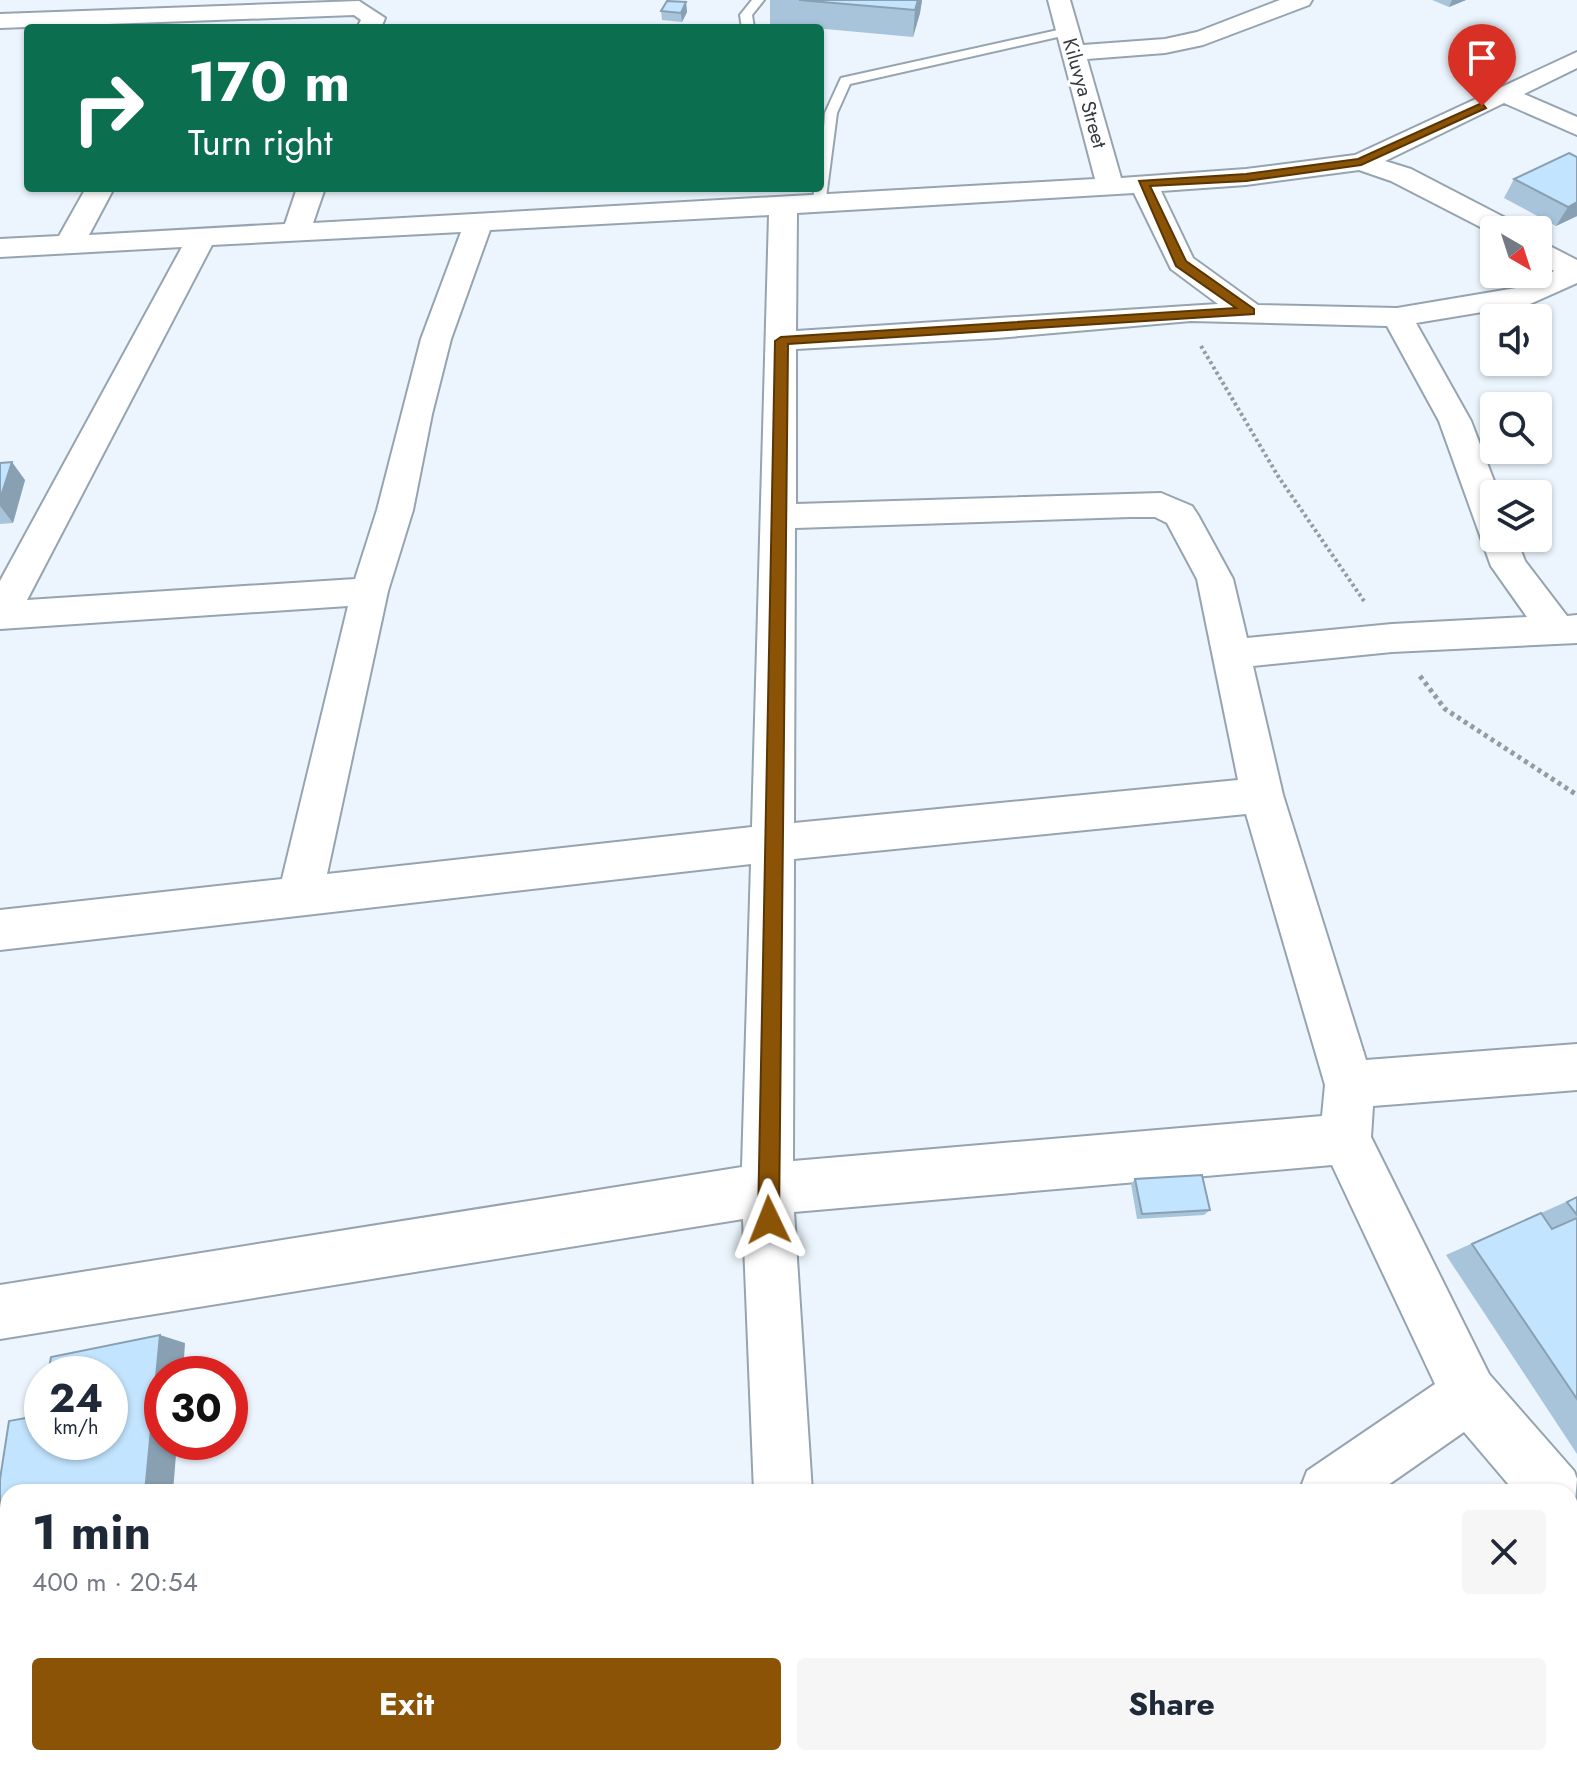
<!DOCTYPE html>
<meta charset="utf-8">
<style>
body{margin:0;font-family:Jost,sans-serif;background:#f6f6f7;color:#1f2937;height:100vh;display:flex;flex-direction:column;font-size:30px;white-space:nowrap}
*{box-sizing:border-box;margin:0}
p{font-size:26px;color:#747a83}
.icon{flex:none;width:44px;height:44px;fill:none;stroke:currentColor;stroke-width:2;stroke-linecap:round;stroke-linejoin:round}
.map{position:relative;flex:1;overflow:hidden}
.drawer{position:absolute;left:0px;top:1484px;width:1578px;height:282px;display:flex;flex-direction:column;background:#fff;border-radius:24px 24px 0 0;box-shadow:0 2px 6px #0004}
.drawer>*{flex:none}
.guide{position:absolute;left:24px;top:24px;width:800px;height:168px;border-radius:8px;box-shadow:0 2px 6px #0004;background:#0b6e4f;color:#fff;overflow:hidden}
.needle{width:52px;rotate:141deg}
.buttons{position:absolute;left:1480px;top:216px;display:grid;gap:16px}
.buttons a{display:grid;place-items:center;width:72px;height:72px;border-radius:8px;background:#fff;box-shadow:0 2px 6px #0004;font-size:40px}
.speed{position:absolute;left:24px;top:1356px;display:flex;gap:16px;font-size:40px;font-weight:700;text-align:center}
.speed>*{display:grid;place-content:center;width:104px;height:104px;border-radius:50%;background:#fff;box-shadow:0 2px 6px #0004;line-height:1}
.speed small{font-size:20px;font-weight:400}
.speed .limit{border:12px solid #d22;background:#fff;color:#111}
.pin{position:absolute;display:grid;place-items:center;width:68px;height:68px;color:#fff;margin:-82px -34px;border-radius:50% 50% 50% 0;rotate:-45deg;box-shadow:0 0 8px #0007}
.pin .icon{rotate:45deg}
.me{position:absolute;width:88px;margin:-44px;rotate:358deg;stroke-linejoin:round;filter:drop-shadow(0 0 6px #0008)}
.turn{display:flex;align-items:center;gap:28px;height:168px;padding:0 32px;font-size:36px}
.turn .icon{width:104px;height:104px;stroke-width:2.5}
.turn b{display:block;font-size:56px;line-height:68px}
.round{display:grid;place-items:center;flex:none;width:84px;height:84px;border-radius:8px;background:#f6f6f7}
.head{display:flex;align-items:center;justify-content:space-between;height:136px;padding:0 32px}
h1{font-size:48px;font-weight:700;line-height:60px}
.action{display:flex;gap:16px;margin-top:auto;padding:16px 32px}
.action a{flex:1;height:92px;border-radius:8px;background:#8b5306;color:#fff;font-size:32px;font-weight:700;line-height:92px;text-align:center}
.action a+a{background:#f6f6f7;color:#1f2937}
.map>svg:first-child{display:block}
</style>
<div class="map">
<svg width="1577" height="1765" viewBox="0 0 1577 1765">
<rect width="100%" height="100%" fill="#ecf5fd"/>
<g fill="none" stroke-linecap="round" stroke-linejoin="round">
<g stroke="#95a4b0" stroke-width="4">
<g id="service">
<polygon points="752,0 764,0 752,15 754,28 742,28 740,15"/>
<polygon points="1067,28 1073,32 1071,34 850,84 837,113 825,205 813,208 814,188 820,188 825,113 841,78"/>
</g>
</g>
<g stroke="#95a4b0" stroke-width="4">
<g id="minor">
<path d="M1048 0H1070L1083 45 1165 39 1197 32 1280 0H1312L1309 5 1203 45 1165 53 1087 59 1121 178 1246 169 1355 155 1577 52V68L1524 94 1577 117V135L1504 103 1385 161 1411 169 1517 224 1521 230H1494V234L1391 181 1359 170 1246 185 1161 191 1193 258 1258 305 1397 308 1522 287 1554 271 1538 261V240L1577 260V283L1530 304 1416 323 1471 421 1499 494H1494V538H1516L1525 561 1567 616 1577 615V643L1392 652 1253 666 1283 795 1366 1060 1577 1044V1090L1373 1106 1371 1137 1489 1374 1574 1471 1577 1479 1574 1513 1570 1514V1492H1515L1464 1432 1378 1492H1299L1307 1471 1435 1384 1332 1165 794 1212 812 1492H754L743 1219 0 1339V1285L742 1167 751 864 0 950V910L282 879 348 606 0 629V581L182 247 0 257V239L59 236 86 188H114L89 235 285 224 297 188H325L313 223 1095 179ZM1134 193 1171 269 1218 304 796 331 797 213ZM769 215 752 827 327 874 388 591 413 510 432 414 451 339 490 230ZM461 232 421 339 377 510 355 579 27 600 212 245ZM1191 321 1387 326 1439 421 1491 566 1527 617 1392 624 1247 638 1233 579 1198 515 1192 506 1161 493 796 504V349L997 338ZM1130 517H1155L1167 523 1197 579 1238 780 794 823 795 528ZM1246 814 1325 1085 1322 1116 793 1161 794 859Z"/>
<polygon points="359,1 385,18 381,28 357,28 361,20 354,15 0,28 0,14"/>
<polygon points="700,1758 806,1758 803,1765 697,1765"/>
<polygon points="840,1758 907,1758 910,1765 843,1765"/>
</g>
</g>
<polyline stroke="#949ba2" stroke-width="4" stroke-dasharray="3 3" stroke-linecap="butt" points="1201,346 1278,476 1364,601"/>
<polyline stroke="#949ba2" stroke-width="5" stroke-dasharray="4 4" stroke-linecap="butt" points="1420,676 1445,709 1577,795"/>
<use href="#service" fill="#fff" fill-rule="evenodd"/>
<use href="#minor" fill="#fff" fill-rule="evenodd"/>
</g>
<g fill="#a7c4da">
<polygon points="770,0 922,0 920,13 913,37 770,24"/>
<polygon points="1432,0 1466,0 1449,7"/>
<polygon points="686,2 687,12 682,22 662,20 661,11"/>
<polygon points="1577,157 1577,216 1556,226 1504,198 1514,179"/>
<polygon points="0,463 25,480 13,523 0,524"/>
<polygon points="1135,1179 1210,1210 1204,1215 1137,1219 1131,1184"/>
<polygon points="1577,1197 1577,1454 1446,1255"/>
</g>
<g fill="#88a0b2">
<polygon points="918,0 922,0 920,13 913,37 915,10"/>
<polygon points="1452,0 1466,0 1449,7"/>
<polygon points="686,2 687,12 682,22 681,13"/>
<polygon points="1577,202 1577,216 1556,226 1568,207"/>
<polygon points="12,462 25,480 13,523 0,506 0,499"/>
<polygon points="160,1335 185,1343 183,1374 162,1374 162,1442 177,1442 173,1492 145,1492"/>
</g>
<g fill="#c2e4fe" stroke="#88a0b2" stroke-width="2">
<polygon points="799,0 918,0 915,10"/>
<polygon points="667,1 686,2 681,13 661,11"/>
<polygon points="1569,153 1577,157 1577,202 1568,207 1514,179"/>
<polygon points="12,462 0,499 0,463"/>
<polygon points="1202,1175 1210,1210 1142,1214 1135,1179"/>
<polygon points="1577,1197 1577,1215 1567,1202"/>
<polygon points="1541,1213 1552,1229 1577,1218 1577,1399 1472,1244"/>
<polygon points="160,1335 145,1492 8,1492 8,1550 0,1552 0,1479 9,1421 42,1415 42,1413 42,1442 110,1442 110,1374 48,1374 51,1357"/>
</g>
<polygon fill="#8b5306" stroke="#5a3604" stroke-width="2" points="1482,103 1486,108 1361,165 1246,181 1150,186 1186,261 1254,309 1254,314 788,344 779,1220 776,1227 769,1230 761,1227 758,1220 775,341 781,337 1236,308 1176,266 1139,181 1246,174 1358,159"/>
<g text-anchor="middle" stroke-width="6" stroke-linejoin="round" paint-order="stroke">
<g font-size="20" fill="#343a3f" stroke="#fff">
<text transform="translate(1085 93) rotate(74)" y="7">Kiluvya Street</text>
</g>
</g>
</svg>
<div class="buttons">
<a><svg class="needle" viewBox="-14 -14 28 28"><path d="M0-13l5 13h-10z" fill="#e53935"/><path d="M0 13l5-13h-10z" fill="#747a83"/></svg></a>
<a><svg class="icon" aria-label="sound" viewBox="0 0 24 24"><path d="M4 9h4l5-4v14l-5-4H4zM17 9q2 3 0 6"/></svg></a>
<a><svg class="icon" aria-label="search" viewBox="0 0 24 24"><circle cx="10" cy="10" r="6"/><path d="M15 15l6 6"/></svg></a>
<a><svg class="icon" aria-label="layers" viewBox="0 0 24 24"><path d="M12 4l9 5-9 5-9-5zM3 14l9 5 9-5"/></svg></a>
</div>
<div class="speed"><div>24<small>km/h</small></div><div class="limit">30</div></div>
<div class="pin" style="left:1482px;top:106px;background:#d93025"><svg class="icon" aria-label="arrive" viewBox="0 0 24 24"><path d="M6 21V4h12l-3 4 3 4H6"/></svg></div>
<svg class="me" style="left:769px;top:1220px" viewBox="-20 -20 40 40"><path d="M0-17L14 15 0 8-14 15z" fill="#8b5306" stroke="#fff" stroke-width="4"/></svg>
<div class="guide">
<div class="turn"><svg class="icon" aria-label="right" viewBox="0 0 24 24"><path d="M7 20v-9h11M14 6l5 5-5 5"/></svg><div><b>170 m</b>Turn right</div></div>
</div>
<section class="drawer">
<div class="head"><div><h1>1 min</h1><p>400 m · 20:54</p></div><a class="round"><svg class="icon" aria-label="close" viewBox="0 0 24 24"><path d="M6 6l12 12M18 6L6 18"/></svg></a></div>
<div class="action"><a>Exit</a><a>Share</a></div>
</section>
</div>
